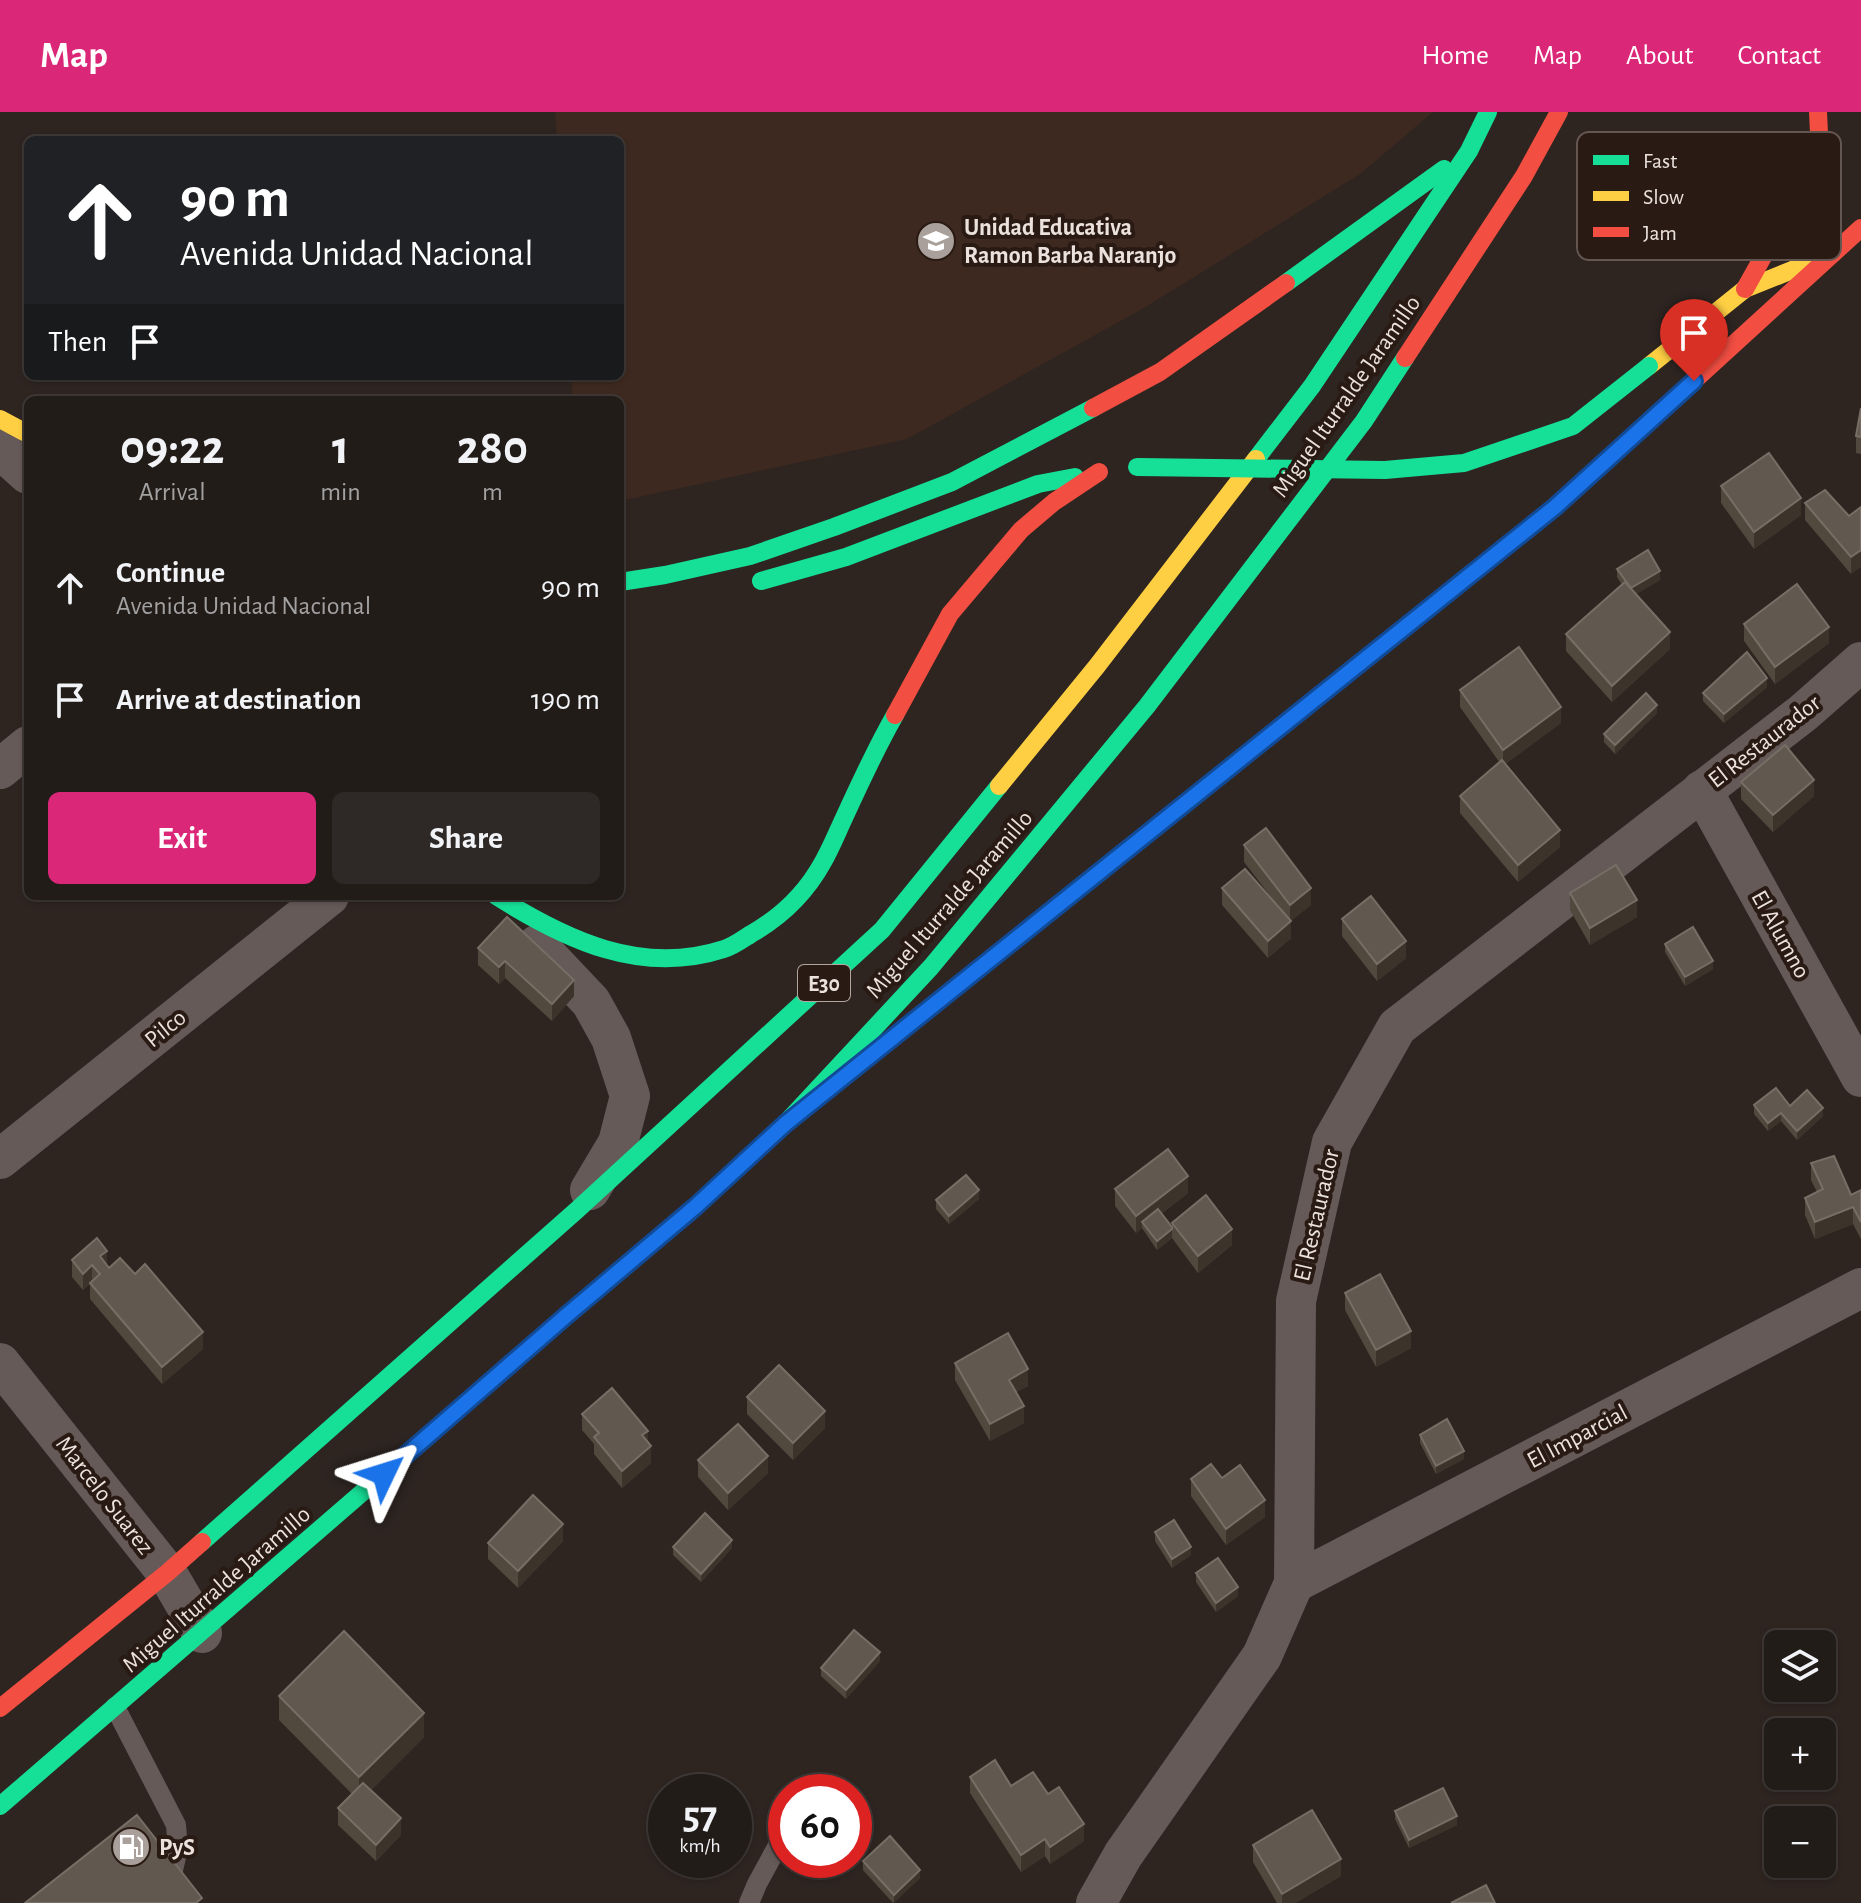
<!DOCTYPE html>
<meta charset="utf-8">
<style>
body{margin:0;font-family:"Alegreya Sans",sans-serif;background:#2e2926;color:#f1f3f6;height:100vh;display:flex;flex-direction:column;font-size:30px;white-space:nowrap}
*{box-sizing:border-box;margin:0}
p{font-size:26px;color:#a2a1a2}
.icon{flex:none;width:44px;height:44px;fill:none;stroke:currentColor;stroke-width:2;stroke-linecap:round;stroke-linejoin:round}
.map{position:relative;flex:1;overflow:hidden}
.sheet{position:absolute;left:24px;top:284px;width:600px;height:504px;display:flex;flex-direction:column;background:#221c19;border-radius:12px;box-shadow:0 2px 6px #0004,0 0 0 2px #3f3a38}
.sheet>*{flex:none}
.banner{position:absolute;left:24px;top:24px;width:600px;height:244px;border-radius:12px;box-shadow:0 2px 6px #0004,0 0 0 2px #3f3a38;background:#202124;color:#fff;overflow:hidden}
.tools{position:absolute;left:1764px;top:1518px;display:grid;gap:16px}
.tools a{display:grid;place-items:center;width:72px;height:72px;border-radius:12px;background:#221c19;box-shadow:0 2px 6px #0004,0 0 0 2px #3f3a38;font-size:40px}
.speed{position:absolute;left:648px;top:1662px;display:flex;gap:16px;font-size:40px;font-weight:700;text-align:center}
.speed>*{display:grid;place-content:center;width:104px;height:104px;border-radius:50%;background:#221c19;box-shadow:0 2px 6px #0004,0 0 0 2px #3f3a38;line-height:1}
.speed small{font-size:20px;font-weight:400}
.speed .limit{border:12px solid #d22;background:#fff;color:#111}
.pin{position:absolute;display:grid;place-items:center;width:68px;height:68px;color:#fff;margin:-82px -34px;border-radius:50% 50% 50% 0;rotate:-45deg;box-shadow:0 0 8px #0007}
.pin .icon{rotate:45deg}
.me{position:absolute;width:88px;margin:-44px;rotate:49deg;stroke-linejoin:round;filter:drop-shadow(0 0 6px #0008)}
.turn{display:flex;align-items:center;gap:28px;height:168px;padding:0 24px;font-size:36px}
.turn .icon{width:104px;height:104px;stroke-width:2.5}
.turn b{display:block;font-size:56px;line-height:68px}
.then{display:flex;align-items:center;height:76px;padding:0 24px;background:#0003;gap:16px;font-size:30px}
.eta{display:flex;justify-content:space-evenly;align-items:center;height:136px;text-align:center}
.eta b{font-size:48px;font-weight:700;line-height:56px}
.primary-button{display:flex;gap:16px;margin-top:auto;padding:16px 24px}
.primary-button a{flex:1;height:92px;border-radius:12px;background:#db2777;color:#fff;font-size:32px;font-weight:700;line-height:92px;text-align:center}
.primary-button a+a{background:#2e2926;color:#f1f3f6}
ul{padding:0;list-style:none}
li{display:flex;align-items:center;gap:24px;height:112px;padding:0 24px}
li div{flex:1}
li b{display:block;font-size:30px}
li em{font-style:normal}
header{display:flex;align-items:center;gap:48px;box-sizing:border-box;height:112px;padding:0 40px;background:#db2777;color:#fff}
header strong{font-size:38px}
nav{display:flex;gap:44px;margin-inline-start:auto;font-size:28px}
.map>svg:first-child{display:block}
</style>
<header>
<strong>Map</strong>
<nav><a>Home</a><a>Map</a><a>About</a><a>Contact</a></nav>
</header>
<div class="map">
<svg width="1861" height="1791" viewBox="0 0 1861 1791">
<rect width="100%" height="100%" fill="#2e2521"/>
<polygon fill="#3d291f" points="555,0 1433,0 1360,62 1144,196 907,327 620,389 620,288 573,288 571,264 620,264 620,28 557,28"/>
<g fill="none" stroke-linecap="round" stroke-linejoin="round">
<g stroke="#665a59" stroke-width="20">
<polyline points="115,1595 176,1713 178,1737 173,1758"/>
<polyline points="749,1791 757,1772 782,1726"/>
</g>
<g stroke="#665a59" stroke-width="40">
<polyline points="0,337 28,362"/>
<polyline points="0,657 28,634"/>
<polyline points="1702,678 1861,965"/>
<polyline points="537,833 591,890 611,926 630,984 618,1031 590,1078"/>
<polyline points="0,1047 329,784"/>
<polyline points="0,1251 167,1461 202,1521"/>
<polyline points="1294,1471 1861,1176"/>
<polyline points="1096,1791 1123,1743 1262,1544 1294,1471 1296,1189 1332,1030 1397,915 1803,601 1861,550"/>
</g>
<g stroke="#16e098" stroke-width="18">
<polyline points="1286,171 1444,57"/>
<polyline points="1256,347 1312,274 1469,39 1488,0"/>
<polyline points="761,469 846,445 1038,372 1075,365"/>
<polyline points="620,470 665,463 750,444 834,415 952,370 1093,296"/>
<path d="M496 784C566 828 641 864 724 837 734 834 743 827 751 822 781 805 806 781 823 750 831 736 837 721 844 706 860 671 876 636 895 603"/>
<polyline points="856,955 1289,608"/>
<polyline points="746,1048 785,1012 931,855 1147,594 1364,309 1405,246"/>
<polyline points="202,1430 577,1098 882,818 999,674"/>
<polyline points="0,1694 558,1211"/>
</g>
<g stroke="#ffcf43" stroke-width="18">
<polyline points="1649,254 1745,177 1832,142"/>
<polyline points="0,307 28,322"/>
<polyline points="1289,608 1555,395 1573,379"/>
<polyline points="999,674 1097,554 1256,347"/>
<polyline points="558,1211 695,1095 746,1048"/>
</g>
<g stroke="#f24e42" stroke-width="18">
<polyline points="1745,177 1809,62 1819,21 1818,0"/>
<polyline points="1405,246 1524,64 1559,0"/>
<polyline points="1093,296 1160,260 1286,171"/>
<polyline points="1573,379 1861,116"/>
<polyline points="895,603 950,502 1021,418 1054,390 1099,360"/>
<polyline points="0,1596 167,1461 202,1430"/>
</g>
<polyline stroke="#16e098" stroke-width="18" points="1137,355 1385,358 1464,351 1573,314 1649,254"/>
</g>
<g fill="#51483e">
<polygon points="1861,296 1861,342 1856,341 1856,324"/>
<polygon points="1721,374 1801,403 1754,437 1721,391"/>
<polygon points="1805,391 1849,404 1861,395 1851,462 1805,408"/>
<polygon points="1617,457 1660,468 1636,482 1670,537 1612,590 1566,539 1566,522 1622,473 1617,465"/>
<polygon points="1744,512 1829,531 1775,572 1744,529"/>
<polygon points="1767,575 1724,611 1703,589 1703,581"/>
<polygon points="1460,578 1561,611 1505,652 1560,735 1518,770 1460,701 1460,684 1500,651 1460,595"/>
<polygon points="1657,601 1615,642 1604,630 1604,622"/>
<polygon points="1741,670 1814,684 1773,720 1741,687"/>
<polygon points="1244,733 1311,793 1290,809 1291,826 1268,846 1222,793 1222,776 1280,797 1244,750"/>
<polygon points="1570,781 1637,805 1590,833 1570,798"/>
<polygon points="507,805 574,884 552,909 505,866 499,872 478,853 478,836"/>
<polygon points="1342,807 1406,846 1377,869 1342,824"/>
<polygon points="1665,832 1713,857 1685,874 1665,840"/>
<polygon points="1754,993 1790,994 1823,1004 1797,1028 1781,1009 1768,1019 1754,1002"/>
<polygon points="1811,1051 1851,1083 1861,1078 1861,1127 1853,1112 1815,1127 1805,1103 1805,1086 1817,1080 1811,1068"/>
<polygon points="1115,1077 1188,1081 1161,1102 1172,1115 1172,1111 1232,1133 1198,1161 1172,1126 1157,1138 1142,1116 1136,1121 1115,1094"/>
<polygon points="979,1087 949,1112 936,1097 936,1088"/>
<polygon points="72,1148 107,1153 203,1237 162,1272 90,1187 90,1172 83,1178 72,1165"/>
<polygon points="1345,1181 1411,1236 1376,1255 1345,1198"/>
<polygon points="955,1251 1028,1274 1016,1280 1024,1311 990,1329 955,1268"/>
<polygon points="747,1285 825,1316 793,1348 747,1302"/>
<polygon points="582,1302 648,1330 651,1351 622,1376 594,1342 594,1332 582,1318"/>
<polygon points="1420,1323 1464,1347 1436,1362 1420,1331"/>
<polygon points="698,1348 768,1361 728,1398 698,1365"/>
<polygon points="1222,1366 1265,1405 1226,1433 1191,1384 1191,1367"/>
<polygon points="1155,1420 1191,1443 1172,1456 1155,1429"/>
<polygon points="563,1429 518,1476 488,1447 488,1431"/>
<polygon points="673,1435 732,1436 701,1470 673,1443"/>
<polygon points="1196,1461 1238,1484 1216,1500 1196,1470"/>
<polygon points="880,1549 846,1587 821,1564 821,1556"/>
<polygon points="279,1584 424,1625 371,1678 401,1723 376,1749 338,1713 338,1696 352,1682 279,1608"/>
<polygon points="970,1665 1048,1682 1084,1729 1050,1752 1045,1744 1021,1760 970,1681"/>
<polygon points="1395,1699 1457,1713 1409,1736 1395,1707"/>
<polygon points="1253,1733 1341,1764 1295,1791 1277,1791 1253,1750"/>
<polygon points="863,1749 920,1766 893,1791 863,1758"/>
</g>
<g fill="#3c332b">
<polygon points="1801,386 1801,403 1754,437 1754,420"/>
<polygon points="1861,438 1861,455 1851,462 1851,445"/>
<polygon points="1660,459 1660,468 1630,486 1630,477"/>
<polygon points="1829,515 1829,531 1775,572 1775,555"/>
<polygon points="1670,520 1670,537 1612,590 1612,574"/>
<polygon points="1767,566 1767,575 1724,611 1724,602"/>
<polygon points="1657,593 1657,601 1615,642 1615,633"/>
<polygon points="1561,595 1561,611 1503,654 1503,638"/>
<polygon points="1814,668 1814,684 1773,720 1773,703"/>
<polygon points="1560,718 1560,735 1518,770 1518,753"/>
<polygon points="1311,776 1311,793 1290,810 1290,793"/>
<polygon points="1637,788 1637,805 1590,833 1590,816"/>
<polygon points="1291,809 1291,826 1268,846 1268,829"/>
<polygon points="1406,829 1406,846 1377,869 1377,852"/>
<polygon points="505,849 505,866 499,872 499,855"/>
<polygon points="1713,849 1713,857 1685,874 1685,865"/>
<polygon points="574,868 574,884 552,909 552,892"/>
<polygon points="1823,996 1823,1004 1797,1028 1797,1019"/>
<polygon points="1781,1001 1781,1009 1768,1019 1768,1011"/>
<polygon points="1188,1064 1188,1081 1145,1114 1142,1110 1142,1116 1136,1121 1136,1104"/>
<polygon points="979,1078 979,1087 949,1112 949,1104"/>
<polygon points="1853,1095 1853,1112 1815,1127 1815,1110"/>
<polygon points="1172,1117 1172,1126 1157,1138 1157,1129"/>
<polygon points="1232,1117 1232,1133 1198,1161 1198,1144"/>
<polygon points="107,1139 107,1156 100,1144"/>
<polygon points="92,1153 92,1170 83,1178 83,1162"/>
<polygon points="1411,1219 1411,1236 1376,1255 1376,1238"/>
<polygon points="203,1220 203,1237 162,1272 162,1255"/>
<polygon points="1028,1257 1028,1274 1009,1284 1009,1268"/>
<polygon points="1024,1294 1024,1311 990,1329 990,1312"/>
<polygon points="825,1299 825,1316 793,1348 793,1331"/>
<polygon points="648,1319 648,1335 642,1323"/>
<polygon points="651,1334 651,1351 622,1376 622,1359"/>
<polygon points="1464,1339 1464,1347 1436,1362 1436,1354"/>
<polygon points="768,1344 768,1361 728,1398 728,1381"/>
<polygon points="1265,1388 1265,1405 1226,1433 1226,1417"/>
<polygon points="563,1412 563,1429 518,1476 518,1459"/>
<polygon points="732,1428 732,1436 701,1470 701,1462"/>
<polygon points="1191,1435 1191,1443 1172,1456 1172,1447"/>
<polygon points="1238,1475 1238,1484 1216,1500 1216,1491"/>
<polygon points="880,1540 880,1549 846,1587 846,1578"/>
<polygon points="424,1601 424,1625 359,1690 359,1665"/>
<polygon points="1457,1704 1457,1713 1409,1736 1409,1728"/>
<polygon points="401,1706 401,1723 376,1749 376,1733"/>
<polygon points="1084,1712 1084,1729 1050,1752 1050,1735"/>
<polygon points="1045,1727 1045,1744 1021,1760 1021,1743"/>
<polygon points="1341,1747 1341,1764 1295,1791 1282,1791 1282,1782"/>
<polygon points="920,1758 920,1766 894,1791 894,1783"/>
</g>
<g fill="#61584f" stroke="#776e65" stroke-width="2">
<polygon points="1861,296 1861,325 1856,324"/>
<polygon points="1769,341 1801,386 1754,420 1721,374"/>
<polygon points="1825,378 1849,404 1861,395 1861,438 1851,445 1805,391"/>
<polygon points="1648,438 1660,459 1631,476 1617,457"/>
<polygon points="1625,470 1670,520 1612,574 1566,522"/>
<polygon points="1797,472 1829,515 1775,555 1744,512"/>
<polygon points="1519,535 1561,595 1503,638 1460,578"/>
<polygon points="1747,540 1767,566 1724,602 1703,581"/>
<polygon points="1646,581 1657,593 1615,633 1604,622"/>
<polygon points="1785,633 1814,668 1773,703 1741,670"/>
<polygon points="1502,648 1560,718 1518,753 1460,684"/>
<polygon points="1266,716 1311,776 1290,793 1244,733"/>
<polygon points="1616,753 1637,788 1590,816 1570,781"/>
<polygon points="1245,757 1291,809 1268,829 1222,776"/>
<polygon points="1371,784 1406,829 1377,852 1342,807"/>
<polygon points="507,805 574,868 552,892 505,849 499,855 478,836"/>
<polygon points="1693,815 1713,849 1685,865 1665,832"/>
<polygon points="1776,976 1790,994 1807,978 1823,996 1797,1019 1781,1001 1768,1011 1754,993"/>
<polygon points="1168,1037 1188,1064 1136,1104 1115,1077"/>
<polygon points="1834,1044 1851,1083 1861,1078 1861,1110 1853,1095 1815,1110 1805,1086 1823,1077 1811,1051"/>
<polygon points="966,1063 979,1078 949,1104 936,1088"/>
<polygon points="1206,1083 1232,1117 1198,1144 1172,1111"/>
<polygon points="1158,1097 1172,1115 1172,1117 1157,1129 1142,1110"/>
<polygon points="97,1126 107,1139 100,1144 109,1156 120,1146 135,1162 145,1152 203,1220 162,1255 90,1171 100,1162 92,1153 83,1162 72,1148"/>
<polygon points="1380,1162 1411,1219 1376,1238 1345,1181"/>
<polygon points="1008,1221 1028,1257 1009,1268 1024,1294 990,1312 955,1251"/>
<polygon points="779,1253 825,1299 793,1331 747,1285"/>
<polygon points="612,1276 648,1319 642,1323 651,1334 622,1359 594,1325 599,1321 582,1302"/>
<polygon points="1447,1307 1464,1339 1436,1354 1420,1323"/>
<polygon points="738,1312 768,1344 728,1381 698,1348"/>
<polygon points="1211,1352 1222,1366 1240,1353 1265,1388 1226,1417 1191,1367"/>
<polygon points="533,1383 563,1412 518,1459 488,1431"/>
<polygon points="705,1401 732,1428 701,1462 673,1435"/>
<polygon points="1174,1408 1191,1435 1172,1447 1155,1420"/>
<polygon points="1218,1446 1238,1475 1216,1491 1196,1461"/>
<polygon points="854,1518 880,1540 846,1578 821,1556"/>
<polygon points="344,1519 424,1601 359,1665 279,1584"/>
<polygon points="995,1648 1011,1674 1033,1660 1048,1682 1059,1675 1084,1712 1050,1735 1045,1727 1021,1743 970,1665"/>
<polygon points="363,1671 401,1706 376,1733 338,1696"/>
<polygon points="1443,1676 1457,1704 1409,1728 1395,1699"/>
<polygon points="1312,1698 1341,1747 1282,1782 1253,1733"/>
<polygon points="137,1703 202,1786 196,1791 25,1791"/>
<polygon points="890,1724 920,1758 894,1783 863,1749"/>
<polygon points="1486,1773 1495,1791 1451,1791"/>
</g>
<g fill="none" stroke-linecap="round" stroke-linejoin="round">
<g stroke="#114b97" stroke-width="20">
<polyline id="route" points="384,1362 567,1203 695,1095 785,1012 1555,395 1694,269"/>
</g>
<use href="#route" stroke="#1a73e8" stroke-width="14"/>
</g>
<defs>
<g id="school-disc" transform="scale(2)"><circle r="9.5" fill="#aaa09b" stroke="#291a13"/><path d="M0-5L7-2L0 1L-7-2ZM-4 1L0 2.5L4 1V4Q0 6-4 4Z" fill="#fff"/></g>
<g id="fuel-disc" transform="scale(2)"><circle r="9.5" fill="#aaa09b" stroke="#291a13"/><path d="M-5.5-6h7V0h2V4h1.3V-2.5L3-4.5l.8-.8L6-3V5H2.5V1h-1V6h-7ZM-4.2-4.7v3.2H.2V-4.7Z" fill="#fff"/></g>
</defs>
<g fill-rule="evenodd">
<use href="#school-disc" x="936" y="129"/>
<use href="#fuel-disc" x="131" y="1735"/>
</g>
<g text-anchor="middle" stroke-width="8" stroke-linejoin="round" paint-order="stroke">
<rect fill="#291a13" stroke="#b2a6a0" stroke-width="2" x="798" y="853" width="52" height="36" rx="6"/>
<g font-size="22" font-weight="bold" fill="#ece2dd">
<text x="824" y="879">E30</text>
</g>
<g font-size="24" font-weight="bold" fill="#ece2dd" stroke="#291a13" text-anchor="start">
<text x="964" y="123">Unidad Educativa<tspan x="964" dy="28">Ramon Barba Naranjo</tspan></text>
<text x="159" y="1743">PyS</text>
</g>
<g font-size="24" fill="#ece2dd" stroke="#291a13">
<text transform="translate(1346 284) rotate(-55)" y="8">Miguel Iturralde Jaramillo</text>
<text transform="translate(1764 629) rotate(-38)" y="8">El Restaurador</text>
<text transform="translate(949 792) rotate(-49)" y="8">Miguel Iturralde Jaramillo</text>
<text transform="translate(1781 822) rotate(61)" y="8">El Alumno</text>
<text transform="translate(165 916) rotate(-39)" y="8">Pilco</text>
<text transform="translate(1316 1103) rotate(-77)" y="8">El Restaurador</text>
<text transform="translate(1577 1324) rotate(-28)" y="8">El Imparcial</text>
<text transform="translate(105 1383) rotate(52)" y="8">Marcelo Suarez</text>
<text transform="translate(216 1477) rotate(-41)" y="8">Miguel Iturralde Jaramillo</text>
</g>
</g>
<rect x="1577" y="20" width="264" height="128" rx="12" fill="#291a13" stroke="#645650" stroke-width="2"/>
<rect x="1593" y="43" width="36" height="10" fill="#16e098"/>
<rect x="1593" y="79" width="36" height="10" fill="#ffcf43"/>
<rect x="1593" y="115" width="36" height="10" fill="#f24e42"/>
<g font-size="22" fill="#ece2dd">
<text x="1643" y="56">Fast</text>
<text x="1643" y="92">Slow</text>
<text x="1643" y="128">Jam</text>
</g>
</svg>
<div class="tools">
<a><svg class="icon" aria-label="layers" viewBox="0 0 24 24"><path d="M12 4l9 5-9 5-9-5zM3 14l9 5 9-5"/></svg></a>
<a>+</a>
<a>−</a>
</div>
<div class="speed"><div>57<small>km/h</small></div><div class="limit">60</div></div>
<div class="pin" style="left:1694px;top:269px;background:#d93025"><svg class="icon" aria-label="arrive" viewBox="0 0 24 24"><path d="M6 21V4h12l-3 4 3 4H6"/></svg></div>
<svg class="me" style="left:384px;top:1362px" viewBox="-20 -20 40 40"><path d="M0-17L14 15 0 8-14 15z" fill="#1a73e8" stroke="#fff" stroke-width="4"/></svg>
<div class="banner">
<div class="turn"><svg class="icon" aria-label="ahead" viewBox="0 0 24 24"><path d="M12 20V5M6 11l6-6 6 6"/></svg><div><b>90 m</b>Avenida Unidad Nacional</div></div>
<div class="then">Then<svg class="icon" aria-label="arrive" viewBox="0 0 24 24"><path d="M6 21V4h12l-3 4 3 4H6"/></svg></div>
</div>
<section class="sheet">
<div class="eta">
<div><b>09:22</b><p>Arrival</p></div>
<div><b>1</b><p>min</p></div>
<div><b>280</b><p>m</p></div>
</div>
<ul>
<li><svg class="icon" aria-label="ahead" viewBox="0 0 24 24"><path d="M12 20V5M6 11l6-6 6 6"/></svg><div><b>Continue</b><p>Avenida Unidad Nacional</p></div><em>90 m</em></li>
<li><svg class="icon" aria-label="arrive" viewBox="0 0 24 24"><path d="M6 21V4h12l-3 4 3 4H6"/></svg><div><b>Arrive at destination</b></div><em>190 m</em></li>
</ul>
<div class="primary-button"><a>Exit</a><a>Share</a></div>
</section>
</div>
